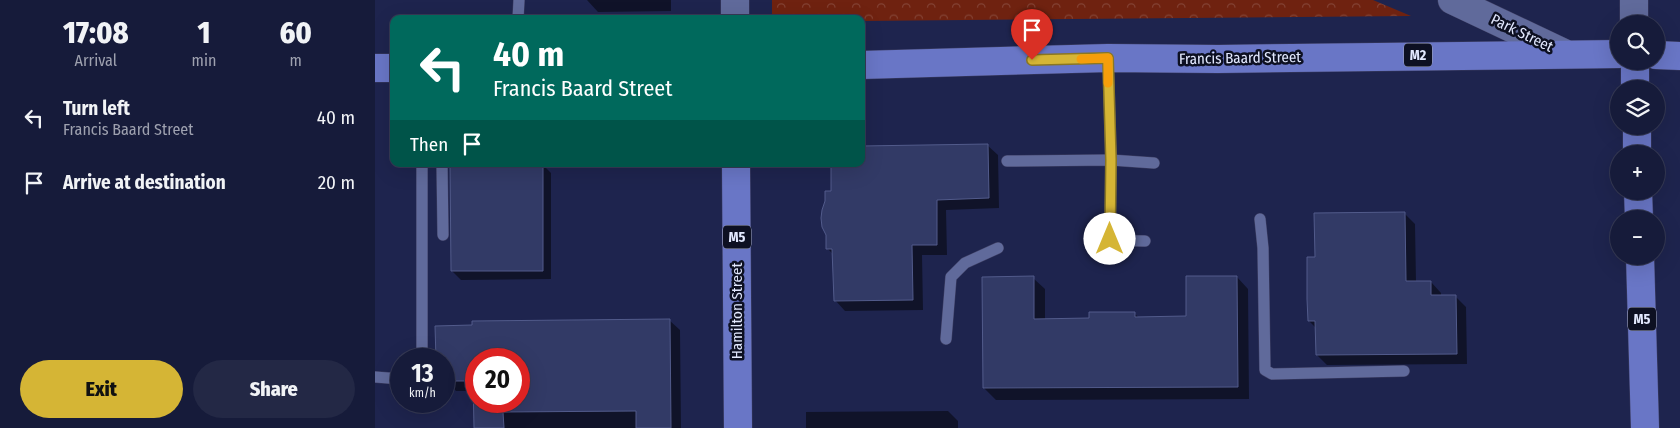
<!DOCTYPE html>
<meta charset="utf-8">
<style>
body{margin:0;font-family:"Fira Sans Condensed",sans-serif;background:#232845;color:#f1f3f6;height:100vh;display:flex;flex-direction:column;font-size:19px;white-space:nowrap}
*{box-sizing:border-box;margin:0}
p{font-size:16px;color:#9ea1af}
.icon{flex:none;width:28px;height:28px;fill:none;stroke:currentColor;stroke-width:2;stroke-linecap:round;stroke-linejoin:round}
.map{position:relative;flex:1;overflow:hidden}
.panel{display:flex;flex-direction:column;background:#161b3a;width:375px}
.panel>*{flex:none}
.hud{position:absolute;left:15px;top:15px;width:475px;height:152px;border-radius:10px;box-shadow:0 5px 20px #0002,0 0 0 1px #353954;background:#00695c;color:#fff;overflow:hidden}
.tools{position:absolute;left:1235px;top:15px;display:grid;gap:10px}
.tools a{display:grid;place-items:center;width:55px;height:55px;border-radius:50%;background:#161b3a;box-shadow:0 5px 20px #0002,0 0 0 1px #353954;font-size:25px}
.speed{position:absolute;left:15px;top:348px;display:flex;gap:10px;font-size:25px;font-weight:700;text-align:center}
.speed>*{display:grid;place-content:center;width:65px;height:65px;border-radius:50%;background:#161b3a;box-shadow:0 5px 20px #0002,0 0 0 1px #353954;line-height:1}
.speed small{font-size:12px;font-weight:400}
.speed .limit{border:8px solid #d22;background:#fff;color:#111}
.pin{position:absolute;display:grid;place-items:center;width:42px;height:42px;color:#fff;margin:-51px -21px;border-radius:50% 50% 50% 0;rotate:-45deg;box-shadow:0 0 5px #0007}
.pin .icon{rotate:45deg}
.me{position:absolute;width:55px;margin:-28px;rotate:0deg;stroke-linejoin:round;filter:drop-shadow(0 0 4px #0008)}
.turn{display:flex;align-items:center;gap:18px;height:105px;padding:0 20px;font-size:22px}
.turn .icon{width:65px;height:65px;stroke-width:2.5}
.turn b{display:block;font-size:35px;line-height:42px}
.then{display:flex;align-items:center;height:48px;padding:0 20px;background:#0003;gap:10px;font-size:19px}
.eta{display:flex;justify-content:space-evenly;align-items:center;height:85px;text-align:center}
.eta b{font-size:30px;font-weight:800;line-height:35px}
.cta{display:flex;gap:10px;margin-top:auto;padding:10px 20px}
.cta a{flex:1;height:58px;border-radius:30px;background:#d5b535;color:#111;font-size:20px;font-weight:800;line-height:58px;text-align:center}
.cta a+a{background:#232845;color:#f1f3f6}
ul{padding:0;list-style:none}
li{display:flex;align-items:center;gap:15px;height:65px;padding:0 20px}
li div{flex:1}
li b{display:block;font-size:19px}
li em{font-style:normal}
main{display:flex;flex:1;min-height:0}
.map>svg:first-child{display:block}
</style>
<main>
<section class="panel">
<div class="eta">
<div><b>17:08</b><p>Arrival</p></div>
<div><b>1</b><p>min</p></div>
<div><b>60</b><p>m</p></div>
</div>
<ul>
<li><svg class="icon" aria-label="left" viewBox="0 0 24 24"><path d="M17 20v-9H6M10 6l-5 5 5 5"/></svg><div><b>Turn left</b><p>Francis Baard Street</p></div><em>40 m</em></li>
<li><svg class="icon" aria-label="arrive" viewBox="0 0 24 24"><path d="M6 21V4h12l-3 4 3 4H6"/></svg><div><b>Arrive at destination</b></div><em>20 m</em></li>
</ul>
<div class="cta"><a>Exit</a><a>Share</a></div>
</section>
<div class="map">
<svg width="1305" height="428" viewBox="0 0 1305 428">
<defs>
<pattern id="park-crowns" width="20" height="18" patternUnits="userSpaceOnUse" patternTransform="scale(1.25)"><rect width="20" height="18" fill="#6f2210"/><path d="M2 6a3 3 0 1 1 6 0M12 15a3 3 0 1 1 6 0" fill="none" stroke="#834234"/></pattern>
</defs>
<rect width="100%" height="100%" fill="#1e244e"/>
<polygon fill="url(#park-crowns)" points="397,0 998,0 1036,16 486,21 486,19 397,19"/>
<g fill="#0007" fill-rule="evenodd">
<polygon points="212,0 296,0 296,11 223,12"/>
<polygon points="612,145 623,155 624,208 571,210 572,255 547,255 548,310 470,311 460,300 459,255 452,248 458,193 457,164 486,164"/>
<polygon points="76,164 167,164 176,173 176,279 86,280 77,271"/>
<polygon points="1030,214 1040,224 1041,282 1056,282 1066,293 1066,296 1080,296 1091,307 1092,364 952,365 942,355 942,329 934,321 941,258"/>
<polygon points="862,277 873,289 874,399 621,400 609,388 658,278 670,289 670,320 715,319 760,314 764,318 812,317"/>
<path d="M294 320 305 330 306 428H99H100L99 391H81L69 378V359ZM101 359H144V401H101Z"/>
<polygon points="573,411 583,421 583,428 431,428 431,412"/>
</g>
<g fill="#323a66" stroke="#525b8b" fill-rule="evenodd">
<polygon points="613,144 614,198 562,200 562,245 537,245 538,300 459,301 457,249 451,249 451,235 447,227 446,218 447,210 450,201 450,191 456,191 456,164 486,164 486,146"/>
<polygon points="75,164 168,164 168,271 76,271"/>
<polygon points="1030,212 1031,281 1056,281 1056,295 1081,295 1082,354 941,355 940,321 933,321 932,299 932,257 940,257 939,213"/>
<polygon points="659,276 659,319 714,318 714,312 760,312 760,317 811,316 811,276 862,276 863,387 608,388 607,277"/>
<path d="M295 319 296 428H261V411L128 412 129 428H99L98 381H69V359H61L60 326 97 325V321ZM101 359H144V401H101Z"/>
</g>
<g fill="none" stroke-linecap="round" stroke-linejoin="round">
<g stroke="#3e3f63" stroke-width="12">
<g id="service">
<polyline points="143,19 144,0"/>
<polyline points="733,58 736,160 735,239"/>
<polyline points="632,161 736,160 779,163"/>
<polyline points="47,164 47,359"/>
<polyline points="67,164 68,235"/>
<polyline points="885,219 888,248 890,370 897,374 1029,371"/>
<polyline points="716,240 770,241"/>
<polyline points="571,339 576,277 590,263 623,248"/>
<polyline points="0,377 26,379"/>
</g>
</g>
<g stroke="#3e3f63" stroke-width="29">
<polyline id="tertiary" points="1077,0 1189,53"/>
</g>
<g stroke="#3e3f63" stroke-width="29">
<g id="secondary">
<polyline points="360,0 360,19"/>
<polyline points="1259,0 1259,24"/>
</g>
</g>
<g stroke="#3e3f63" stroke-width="29">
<g id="primary">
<polyline points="1281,55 1305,56"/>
<polyline points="1260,61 1260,89"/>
<polyline points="486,65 733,58 843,59 1244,54"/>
<polyline points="0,68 19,68"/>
<polyline points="1262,126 1262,154"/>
<polyline points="361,164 363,428"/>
<polyline points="1263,191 1264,219"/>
<polyline points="1265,256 1270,428"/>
</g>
</g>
<use href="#service" stroke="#606a9b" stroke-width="11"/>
<use href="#tertiary" stroke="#606a9b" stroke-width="28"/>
<use href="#secondary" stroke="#606a9b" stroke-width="28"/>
<use href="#primary" stroke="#6976c6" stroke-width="28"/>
</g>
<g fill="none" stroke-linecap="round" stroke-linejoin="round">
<g stroke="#8a7622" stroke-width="12">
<polyline id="route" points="657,60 733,58 736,160 735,239"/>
</g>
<use href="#route" stroke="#d5b535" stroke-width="9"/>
<polyline stroke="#f59e0b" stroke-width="9" points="706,59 733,58 733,83"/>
</g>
<g text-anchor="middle" stroke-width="5" stroke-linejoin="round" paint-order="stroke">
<g fill="#0d1022" stroke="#a2a7bc" stroke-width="1">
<rect x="1029" y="43.5" width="28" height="23" rx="4"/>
<rect x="348" y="225.5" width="28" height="23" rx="4"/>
<rect x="1253" y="307.5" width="28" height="23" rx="4"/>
</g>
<g font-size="14" font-weight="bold" fill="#e2e8fe">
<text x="1043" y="60">M2</text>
<text x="362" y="242">M5</text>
<text x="1267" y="324">M5</text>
</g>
<g font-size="15" fill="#e2e8fe" stroke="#0d1022">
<text transform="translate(1147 33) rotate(26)" y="5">Park Street</text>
<text transform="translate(865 58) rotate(-1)" y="5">Francis Baard Street</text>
<text transform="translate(362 311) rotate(-90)" y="5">Hamilton Street</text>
</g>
</g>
</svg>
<div class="tools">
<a><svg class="icon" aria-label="search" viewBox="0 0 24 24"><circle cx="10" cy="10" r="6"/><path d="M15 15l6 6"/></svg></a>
<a><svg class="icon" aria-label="layers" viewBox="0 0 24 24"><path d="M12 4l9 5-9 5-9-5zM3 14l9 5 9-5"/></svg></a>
<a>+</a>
<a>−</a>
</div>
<div class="speed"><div>13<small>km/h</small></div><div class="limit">20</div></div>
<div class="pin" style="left:657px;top:60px;background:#d93025"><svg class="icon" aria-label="arrive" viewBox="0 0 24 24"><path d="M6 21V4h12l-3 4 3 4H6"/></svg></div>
<svg class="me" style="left:735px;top:239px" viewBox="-20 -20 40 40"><circle r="19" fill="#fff"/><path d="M0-13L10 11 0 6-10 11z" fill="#d5b535"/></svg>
<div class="hud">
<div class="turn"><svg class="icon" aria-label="left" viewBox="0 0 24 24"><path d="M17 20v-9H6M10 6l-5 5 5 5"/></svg><div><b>40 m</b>Francis Baard Street</div></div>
<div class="then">Then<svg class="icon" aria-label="arrive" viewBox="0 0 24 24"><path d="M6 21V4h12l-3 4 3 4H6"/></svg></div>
</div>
</div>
</main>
